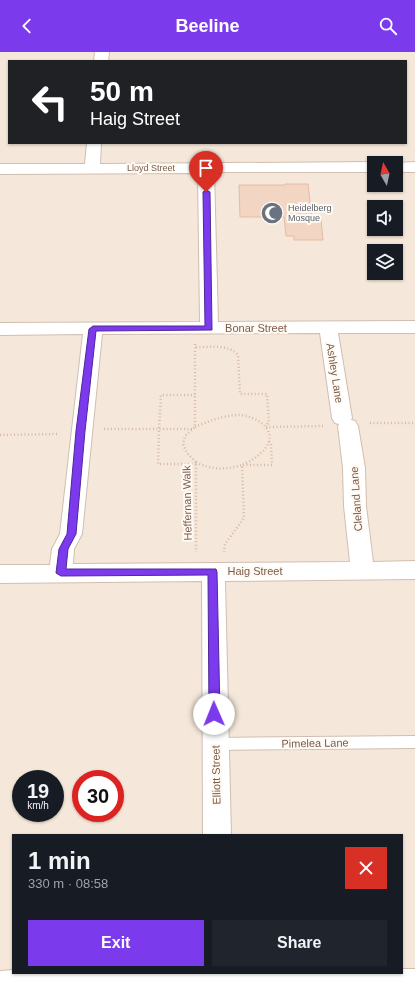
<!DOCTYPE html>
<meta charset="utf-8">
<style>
body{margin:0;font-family:Arial,sans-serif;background:#20242c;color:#f1f3f6;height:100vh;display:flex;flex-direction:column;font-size:15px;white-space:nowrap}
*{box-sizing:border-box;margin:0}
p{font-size:13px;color:#9ea1a6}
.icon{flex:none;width:22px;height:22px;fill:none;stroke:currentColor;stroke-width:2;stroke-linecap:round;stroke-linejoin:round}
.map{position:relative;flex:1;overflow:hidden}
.drawer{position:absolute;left:12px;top:782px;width:391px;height:140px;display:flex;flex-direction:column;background:#171b24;border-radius:0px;box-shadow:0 1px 3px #0004}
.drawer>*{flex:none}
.guide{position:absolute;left:8px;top:8px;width:399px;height:84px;border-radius:0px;box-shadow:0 1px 3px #0004;background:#202124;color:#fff;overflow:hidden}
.needle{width:26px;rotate:351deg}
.fabs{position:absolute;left:367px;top:104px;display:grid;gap:8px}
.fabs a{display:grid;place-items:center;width:36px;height:36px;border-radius:0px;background:#171b24;box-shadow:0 1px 3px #0004;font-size:20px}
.speed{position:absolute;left:12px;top:718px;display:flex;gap:8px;font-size:20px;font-weight:700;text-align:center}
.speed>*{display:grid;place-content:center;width:52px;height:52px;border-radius:50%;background:#171b24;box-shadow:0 1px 3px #0004;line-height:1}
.speed small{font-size:10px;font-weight:400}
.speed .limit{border:6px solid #d22;background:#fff;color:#111}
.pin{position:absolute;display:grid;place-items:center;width:34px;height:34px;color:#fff;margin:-41px -17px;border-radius:50% 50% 50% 0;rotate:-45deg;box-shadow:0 0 4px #0007}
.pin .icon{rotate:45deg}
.me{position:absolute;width:44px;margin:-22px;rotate:359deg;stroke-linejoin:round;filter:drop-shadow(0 0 3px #0008)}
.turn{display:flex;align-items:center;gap:14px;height:84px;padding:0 16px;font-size:18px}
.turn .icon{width:52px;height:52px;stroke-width:2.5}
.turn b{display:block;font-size:28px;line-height:34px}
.round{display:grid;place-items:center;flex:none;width:42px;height:42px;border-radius:0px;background:#20242c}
.summary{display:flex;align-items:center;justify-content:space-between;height:68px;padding:0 16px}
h1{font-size:24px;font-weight:600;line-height:30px}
.cta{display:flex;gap:8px;margin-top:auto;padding:8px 16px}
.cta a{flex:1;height:46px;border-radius:0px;background:#7c3aed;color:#fff;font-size:16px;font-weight:600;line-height:46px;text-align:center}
.cta a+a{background:#20242c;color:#f1f3f6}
header{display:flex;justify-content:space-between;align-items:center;height:52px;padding:0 16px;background:#7c3aed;color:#fff;font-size:18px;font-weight:600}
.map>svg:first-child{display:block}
</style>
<header><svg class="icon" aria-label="back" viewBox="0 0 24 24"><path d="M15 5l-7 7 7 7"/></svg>Beeline<svg class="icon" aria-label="search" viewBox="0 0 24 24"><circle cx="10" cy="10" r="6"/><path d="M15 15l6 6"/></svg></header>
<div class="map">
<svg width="415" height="934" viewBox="0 0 415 934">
<rect width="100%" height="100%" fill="#fdf6ec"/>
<path fill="#f5e8da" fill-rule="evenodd" d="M0 0H415V934H0ZM9 9H406V91H9ZM374 111H396V133H374ZM374 155H396V177H374ZM374 199H396V221H374ZM21 727H55V761H21ZM81 727H115V761H81ZM13 783H402V921H13Z"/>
<polygon fill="#f3d5c3" stroke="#e6bba3" points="285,132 308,132 312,167 321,167 323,188 294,188 294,184 286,184 284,165 240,165 239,133 285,133"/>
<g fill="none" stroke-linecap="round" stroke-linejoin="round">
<g stroke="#d1beb0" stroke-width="2">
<polygon id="lane" points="415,684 415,696 215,698 210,696 208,692 210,688 215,686"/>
</g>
<g stroke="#d1beb0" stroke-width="2">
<g id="street">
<polygon points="95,0 109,0 108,9 94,9"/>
<path d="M87 91H101L100 112 374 110 376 111H374V120H214L218 270 415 269V281H338L352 366 351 368 355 369 358 374 365 416 366 454 373 510 415 509V527L225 529 231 783H203L202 529 0 531V513H50L52 497 60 482 83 282 0 283V271L200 270 198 121 0 122V112H85ZM320 281 332 366 335 371 339 372 338 374 343 416 344 454 350 510 73 512 74 497 82 482 102 282Z"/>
<polygon points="415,110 415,120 396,120 396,111 394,111"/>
<polygon points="402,917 415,917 415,934 0,934 0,919 13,918 13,921 402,921"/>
</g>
</g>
<g stroke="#d9b8a5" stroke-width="2.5" stroke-dasharray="1 2.5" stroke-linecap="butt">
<polyline points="195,292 195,375 185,384 183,392 187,401 196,410 196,500"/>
<path d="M196 295C210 296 227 291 238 303L240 342H267L269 370 266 374"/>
<polyline points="370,371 415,371"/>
<path d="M195 375C209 369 224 363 240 363 255 364 277 376 267 394 261 403 251 409 242 413"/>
<polyline points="266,375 324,374"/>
<polyline points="104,377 159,377 161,343 195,343"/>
<polyline points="192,377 159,377 158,412 196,412"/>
<polyline points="0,383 59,382"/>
<path d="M196 410C211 418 226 418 242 413L244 466 225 492 224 500"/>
<polyline points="243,413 272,413 271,392 269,389"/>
</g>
<use href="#lane" fill="#fff" fill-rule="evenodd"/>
<use href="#street" fill="#fff" fill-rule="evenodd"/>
</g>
<polygon fill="#7c3aed" stroke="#51269a" points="206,138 210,140 212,278 96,279 85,379 76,482 68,497 66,517 216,517 217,520 220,662 218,665 214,666 211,665 209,662 208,523 61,524 56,521 59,497 67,482 76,379 89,277 93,274 205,274 203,140"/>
<defs>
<g id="mosque-disc" transform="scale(1.15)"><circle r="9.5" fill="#6b7280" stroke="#fffaf3"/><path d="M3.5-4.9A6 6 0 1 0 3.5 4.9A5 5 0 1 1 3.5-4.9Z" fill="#fff"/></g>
</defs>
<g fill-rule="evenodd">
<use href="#mosque-disc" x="272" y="161"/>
</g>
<g text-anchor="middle" stroke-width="4" stroke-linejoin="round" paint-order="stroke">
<g font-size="9" fill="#7a5c4d" stroke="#fffaf3">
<text x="151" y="119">Lloyd Street</text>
</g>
<g font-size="9" fill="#5b616d" stroke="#fffaf3" text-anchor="start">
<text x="288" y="159">Heidelberg<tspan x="288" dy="10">Mosque</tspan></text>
</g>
<g font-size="11" fill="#7a5c4d" stroke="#fffaf3">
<text x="256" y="280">Bonar Street</text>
<text transform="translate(335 321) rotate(81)" y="4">Ashley Lane</text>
<text transform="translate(356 447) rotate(-94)" y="4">Cleland Lane</text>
<text transform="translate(187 451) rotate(-91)" y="4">Heffernan Walk</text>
<text x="255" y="523">Haig Street</text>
<text transform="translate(315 691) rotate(-1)" y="4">Pimelea Lane</text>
<text transform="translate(216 723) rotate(-91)" y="4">Elliott Street</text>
</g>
</g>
</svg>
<div class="fabs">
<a><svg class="needle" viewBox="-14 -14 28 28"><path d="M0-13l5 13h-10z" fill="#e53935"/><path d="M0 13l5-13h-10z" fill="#9ea1a6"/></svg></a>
<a><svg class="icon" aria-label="sound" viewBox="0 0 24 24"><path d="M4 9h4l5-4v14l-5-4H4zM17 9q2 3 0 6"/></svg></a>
<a><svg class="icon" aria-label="layers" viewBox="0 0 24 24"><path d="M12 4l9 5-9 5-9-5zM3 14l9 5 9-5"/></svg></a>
</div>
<div class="speed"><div>19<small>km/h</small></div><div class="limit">30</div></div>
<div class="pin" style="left:206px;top:140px;background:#d93025"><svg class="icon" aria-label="arrive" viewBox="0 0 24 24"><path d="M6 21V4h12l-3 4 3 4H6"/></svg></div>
<svg class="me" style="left:214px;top:662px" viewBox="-20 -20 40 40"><circle r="19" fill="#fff"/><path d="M0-13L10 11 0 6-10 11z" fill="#7c3aed"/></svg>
<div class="guide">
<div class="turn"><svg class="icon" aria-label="left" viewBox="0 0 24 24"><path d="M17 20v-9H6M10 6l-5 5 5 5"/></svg><div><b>50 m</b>Haig Street</div></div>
</div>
<section class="drawer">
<div class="summary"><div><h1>1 min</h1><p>330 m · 08:58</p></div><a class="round" style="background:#d93025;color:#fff"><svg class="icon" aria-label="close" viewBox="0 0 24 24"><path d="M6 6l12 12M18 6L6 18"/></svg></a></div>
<div class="cta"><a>Exit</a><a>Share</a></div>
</section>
</div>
